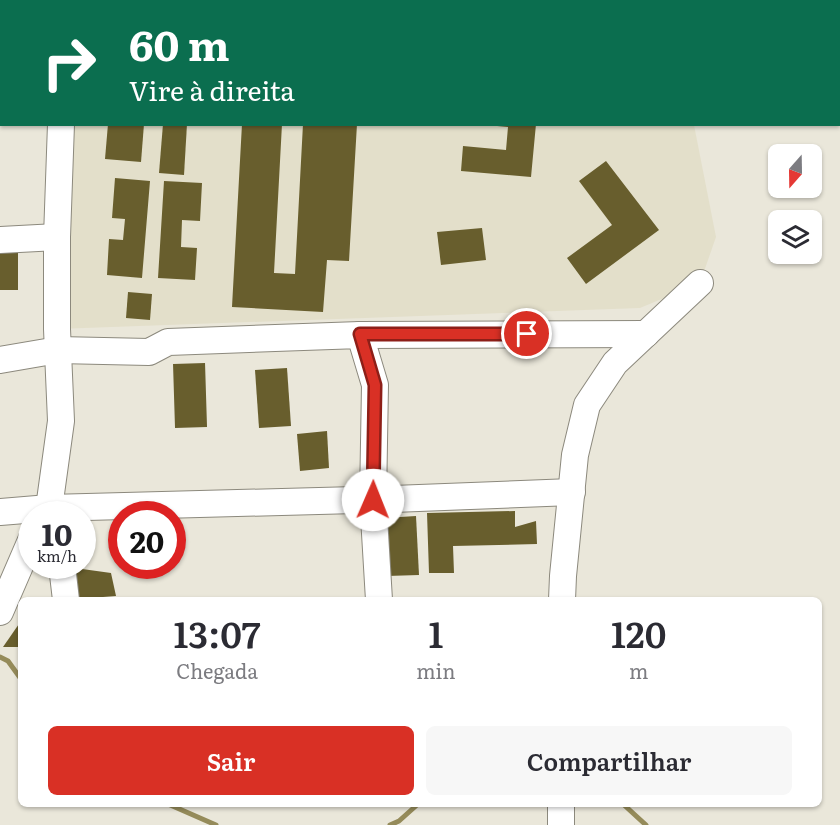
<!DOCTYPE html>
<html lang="pt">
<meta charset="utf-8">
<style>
body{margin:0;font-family:Literata,serif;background:#f7f7f7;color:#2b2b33;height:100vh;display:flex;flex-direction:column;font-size:22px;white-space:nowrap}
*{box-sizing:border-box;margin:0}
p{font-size:20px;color:#7c7c81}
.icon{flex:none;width:33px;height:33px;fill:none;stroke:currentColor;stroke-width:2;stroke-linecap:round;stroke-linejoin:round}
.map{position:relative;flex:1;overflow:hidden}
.details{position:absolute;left:18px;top:597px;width:804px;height:210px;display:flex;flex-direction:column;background:#fff;border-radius:9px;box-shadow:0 2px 4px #0004}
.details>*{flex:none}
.banner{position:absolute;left:0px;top:0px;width:840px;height:126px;box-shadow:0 2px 4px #0004;background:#0b6e4f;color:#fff;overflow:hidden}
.needle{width:39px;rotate:200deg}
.fabs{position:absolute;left:768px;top:144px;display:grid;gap:12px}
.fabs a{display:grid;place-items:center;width:54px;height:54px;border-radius:9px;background:#fff;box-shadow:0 2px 4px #0004;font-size:30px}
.speed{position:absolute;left:18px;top:501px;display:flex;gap:12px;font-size:30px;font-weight:700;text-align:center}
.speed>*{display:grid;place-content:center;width:78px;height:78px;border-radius:50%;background:#fff;box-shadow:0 2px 4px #0004;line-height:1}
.speed small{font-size:15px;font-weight:400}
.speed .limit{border:9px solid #d22;background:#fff;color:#111}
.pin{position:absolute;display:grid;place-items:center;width:51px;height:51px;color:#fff;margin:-26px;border:3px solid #fff;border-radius:50%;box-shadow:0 2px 6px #0007}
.me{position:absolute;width:66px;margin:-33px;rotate:1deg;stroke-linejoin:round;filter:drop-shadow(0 0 4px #0008)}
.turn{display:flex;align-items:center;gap:21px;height:126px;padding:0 30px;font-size:27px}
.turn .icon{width:78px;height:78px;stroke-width:2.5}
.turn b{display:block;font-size:42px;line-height:51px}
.eta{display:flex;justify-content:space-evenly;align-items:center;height:102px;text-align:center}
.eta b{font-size:36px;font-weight:600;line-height:42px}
.button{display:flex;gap:12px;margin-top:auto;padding:12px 30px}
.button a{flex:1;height:69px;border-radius:9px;background:#d93025;color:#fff;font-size:24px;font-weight:600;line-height:69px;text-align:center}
.button a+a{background:#f7f7f7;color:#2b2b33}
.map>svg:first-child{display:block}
</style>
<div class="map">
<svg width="840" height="825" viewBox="0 0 840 825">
<rect width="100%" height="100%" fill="#eae7da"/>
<polygon fill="#e3dfca" points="61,125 694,125 716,237 700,283 640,308 57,329"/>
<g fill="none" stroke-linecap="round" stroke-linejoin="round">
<g stroke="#958b5a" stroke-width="5">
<polyline points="0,657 8,661 21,679"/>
<polyline points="168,804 216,825"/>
<polyline points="623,804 646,825"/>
<polyline points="390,825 399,821 418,804"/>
</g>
</g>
<g fill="#685e2d">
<polygon points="108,124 144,124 141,162 105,159"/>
<polygon points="163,124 187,124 184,175 159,173"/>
<polygon points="242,124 282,124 274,273 295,274 303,124 357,124 349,261 327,260 323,312 232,307"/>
<polygon points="497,124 536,124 531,177 461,171 463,146 506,150 508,127 497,126"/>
<polygon points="606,161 659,230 586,284 567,258 612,225 579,181"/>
<polygon points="115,178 150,181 142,278 107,275 109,239 123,240 125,219 112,218"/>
<polygon points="164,181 202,183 200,221 182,220 181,247 197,248 195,280 158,278"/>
<polygon points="482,228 486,260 441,265 437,232"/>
<rect x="0" y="253" width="18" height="37"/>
<polygon points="128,292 152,294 150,320 126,318"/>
<polygon points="205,363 207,427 175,428 173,364"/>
<polygon points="287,368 291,426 259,428 255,370"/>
<polygon points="327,431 329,468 300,471 297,434"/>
<polygon points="515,511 515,527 536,521 537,544 453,546 454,573 429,573 427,513"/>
<polygon points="416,516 419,575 387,576 384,518"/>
<polygon points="75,568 111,573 116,596 77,599"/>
<polygon points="21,621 21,647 3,647"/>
</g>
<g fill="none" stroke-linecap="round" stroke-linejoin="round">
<g stroke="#8c897d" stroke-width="28">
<g id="minor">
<polyline points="522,0 523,2"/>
<polyline points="74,2 75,0"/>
<polyline points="281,2 281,0"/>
<polyline points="383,2 384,0"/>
<polyline points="0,240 57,237"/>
<polyline points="360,335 646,334"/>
<polyline points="0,360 58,350 149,352 168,342 360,335 375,385 373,500 379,600"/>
<polyline points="0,512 49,508 393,499 572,492"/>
<polyline points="44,514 49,508 61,421 57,329 57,237 61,124"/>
<polyline points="62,566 66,600"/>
<polyline points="562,600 563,576 575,455 587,405 615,363 700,283"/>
<polyline points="0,612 32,538"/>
<polyline points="561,804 561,825"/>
</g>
</g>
<use href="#minor" stroke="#fff" stroke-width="26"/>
</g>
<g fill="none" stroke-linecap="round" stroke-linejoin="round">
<g stroke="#8d1f18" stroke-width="15">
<polyline id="route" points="373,500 375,385 360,334 527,334"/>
</g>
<use href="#route" stroke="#d93025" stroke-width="10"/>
</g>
</svg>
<div class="fabs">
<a><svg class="needle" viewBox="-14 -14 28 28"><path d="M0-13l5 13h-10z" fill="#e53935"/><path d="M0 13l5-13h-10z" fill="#7c7c81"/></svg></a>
<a><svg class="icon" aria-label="layers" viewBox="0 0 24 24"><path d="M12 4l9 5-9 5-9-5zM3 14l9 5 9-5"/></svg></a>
</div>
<div class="speed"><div>10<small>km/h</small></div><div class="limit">20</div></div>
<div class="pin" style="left:527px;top:334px;background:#d93025"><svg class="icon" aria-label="arrive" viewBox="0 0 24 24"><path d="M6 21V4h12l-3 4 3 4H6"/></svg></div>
<svg class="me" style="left:373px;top:500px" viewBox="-20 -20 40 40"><circle r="19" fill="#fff"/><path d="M0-13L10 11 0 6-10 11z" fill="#d93025"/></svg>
<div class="banner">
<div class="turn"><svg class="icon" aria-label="right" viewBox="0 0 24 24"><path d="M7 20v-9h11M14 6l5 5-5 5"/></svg><div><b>60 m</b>Vire à direita</div></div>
</div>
<section class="details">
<div class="eta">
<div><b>13:07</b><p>Chegada</p></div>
<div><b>1</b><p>min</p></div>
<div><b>120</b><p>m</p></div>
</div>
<div class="button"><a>Sair</a><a>Compartilhar</a></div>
</section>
</div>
